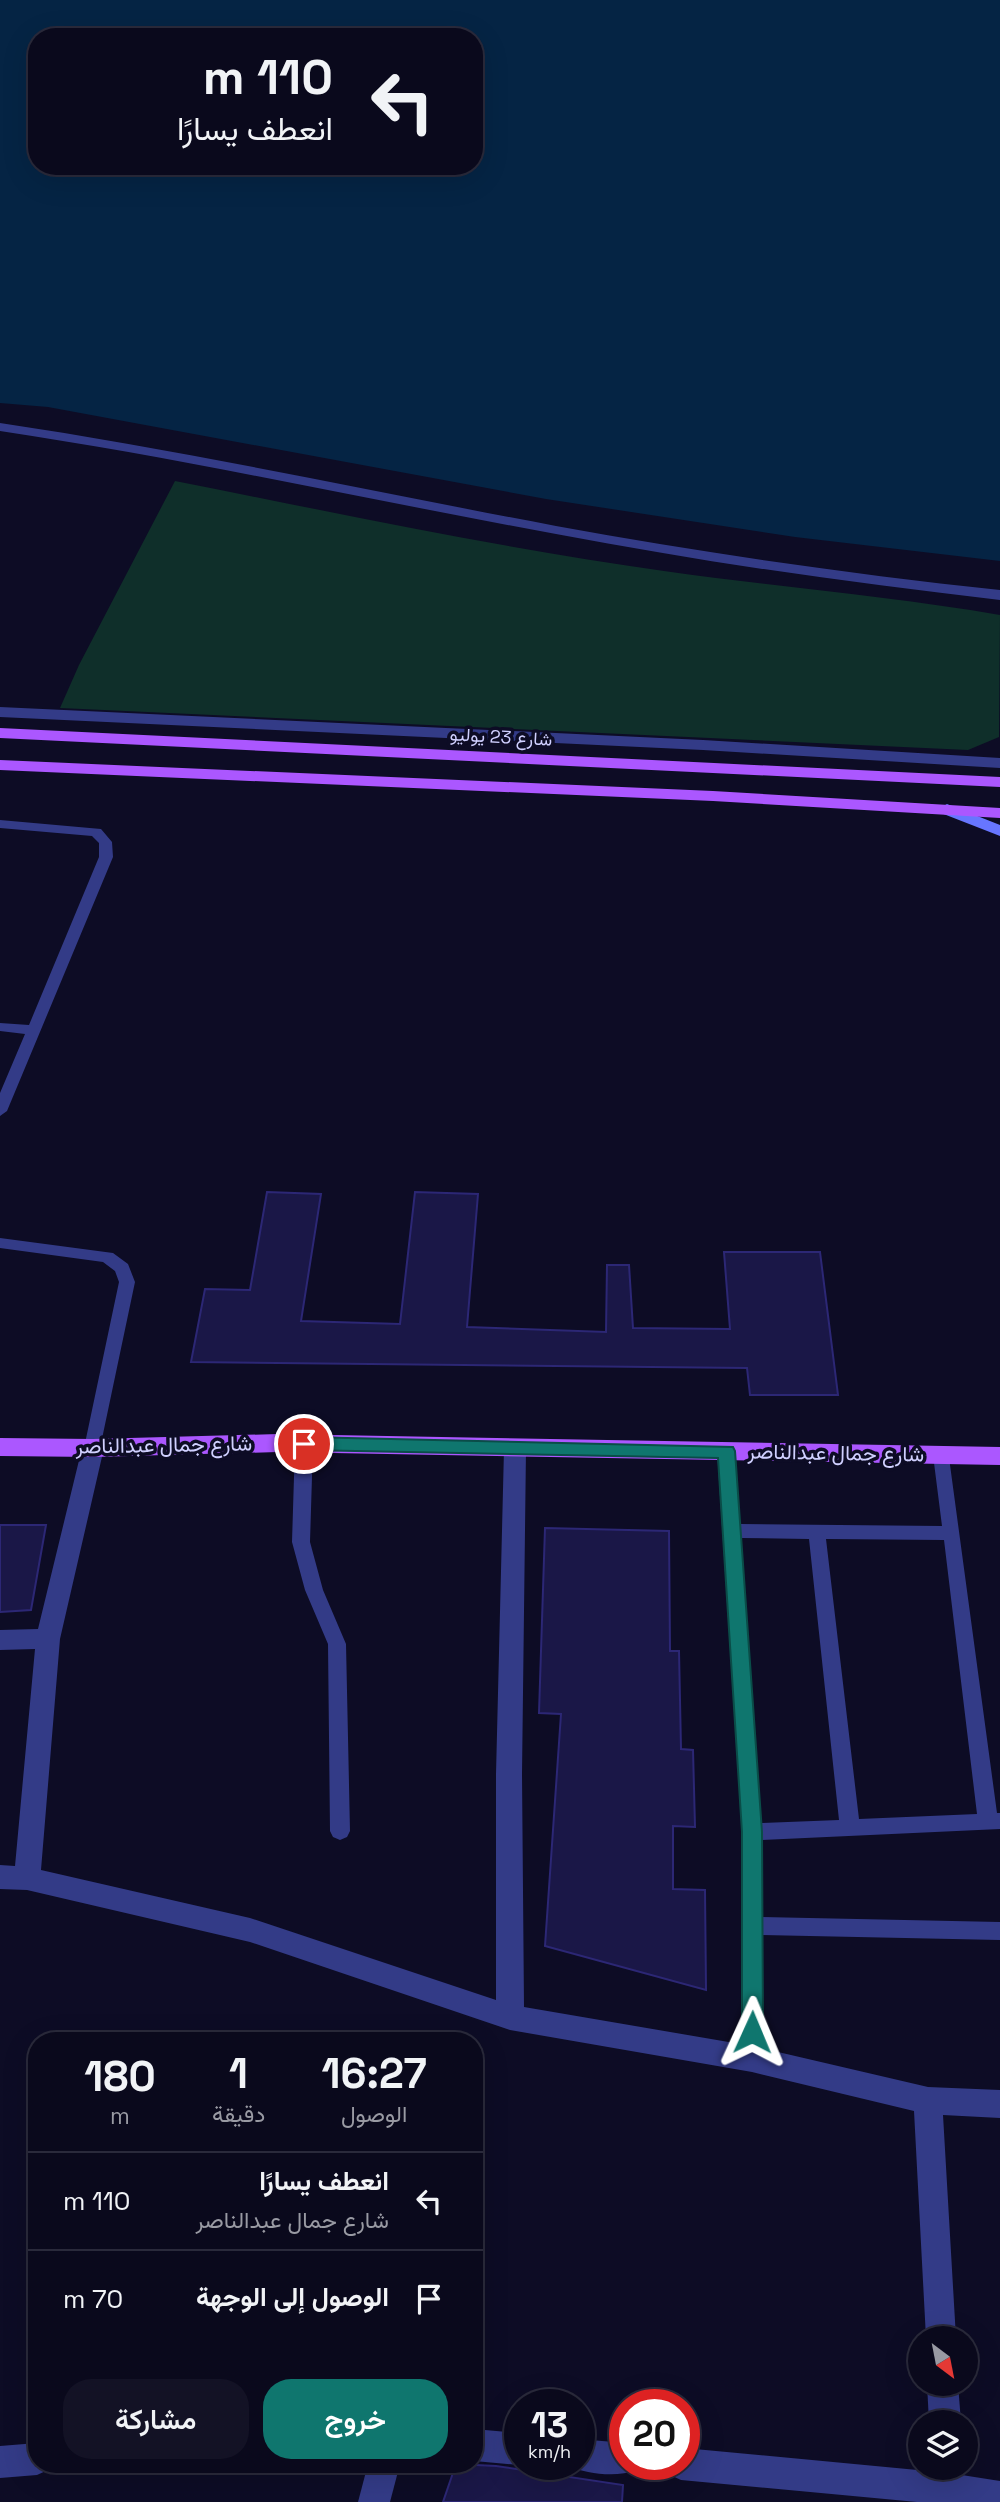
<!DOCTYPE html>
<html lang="ar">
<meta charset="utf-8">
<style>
body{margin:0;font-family:"Space Grotesk",Vazirmatn,sans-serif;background:#131225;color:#f1f3f6;direction:rtl;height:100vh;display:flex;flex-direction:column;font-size:26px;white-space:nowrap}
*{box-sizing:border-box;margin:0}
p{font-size:23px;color:#999aa3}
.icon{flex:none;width:38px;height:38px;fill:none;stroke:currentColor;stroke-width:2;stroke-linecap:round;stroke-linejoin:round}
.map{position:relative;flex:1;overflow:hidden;direction:ltr}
.sheet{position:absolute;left:28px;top:2032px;width:455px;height:441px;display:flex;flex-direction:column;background:#0a091c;border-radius:28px;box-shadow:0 7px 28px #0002,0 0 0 2px #2a2a3b;direction:rtl}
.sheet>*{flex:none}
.banner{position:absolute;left:28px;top:28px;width:455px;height:147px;border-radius:28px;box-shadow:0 7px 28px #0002,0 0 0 2px #2a2a3b;direction:rtl;background:#0a091c;color:#f1f3f6;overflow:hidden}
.needle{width:46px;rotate:148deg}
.tools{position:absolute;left:908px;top:2326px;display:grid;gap:14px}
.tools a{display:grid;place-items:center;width:70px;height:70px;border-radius:50%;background:#0a091c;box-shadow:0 7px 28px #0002,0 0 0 2px #2a2a3b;font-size:35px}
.speed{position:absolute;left:504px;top:2389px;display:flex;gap:14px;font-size:35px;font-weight:700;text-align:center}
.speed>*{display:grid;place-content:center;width:91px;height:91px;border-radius:50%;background:#0a091c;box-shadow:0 7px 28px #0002,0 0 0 2px #2a2a3b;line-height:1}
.speed small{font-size:18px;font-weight:400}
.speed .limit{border:10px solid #d22;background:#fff;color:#111}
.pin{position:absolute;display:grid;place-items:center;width:60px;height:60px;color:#fff;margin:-30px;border:4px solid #fff;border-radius:50%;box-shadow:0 2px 7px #0007}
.me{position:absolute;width:77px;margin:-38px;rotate:1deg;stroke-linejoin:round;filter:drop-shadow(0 0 5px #0008)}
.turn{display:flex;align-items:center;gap:24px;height:147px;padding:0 35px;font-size:32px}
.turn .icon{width:91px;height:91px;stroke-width:2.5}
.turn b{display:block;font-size:49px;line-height:60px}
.eta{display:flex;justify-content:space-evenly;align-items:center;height:119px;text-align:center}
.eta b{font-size:42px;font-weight:600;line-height:49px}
.button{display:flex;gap:14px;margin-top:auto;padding:14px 35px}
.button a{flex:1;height:80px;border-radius:28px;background:#0f766e;color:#fff;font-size:28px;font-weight:600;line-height:80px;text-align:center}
.button a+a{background:#131225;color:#f1f3f6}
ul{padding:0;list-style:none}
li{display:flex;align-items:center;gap:21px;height:98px;padding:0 35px;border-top:2px solid #2a2a3b}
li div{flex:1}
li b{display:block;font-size:26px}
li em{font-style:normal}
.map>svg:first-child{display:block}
</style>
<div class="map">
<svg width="1000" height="2502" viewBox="0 0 1000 2502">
<rect width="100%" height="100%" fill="#0d0c25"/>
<path fill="#0f2f2a" d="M175 481C337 513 500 548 664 571 776 587 889 596 1000 615L999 737 968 750 60 708 79 665Z"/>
<path fill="#052444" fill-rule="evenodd" d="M0 0H1000V561L795 537 546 499 48 407 0 403ZM37 37H474V166H37Z"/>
<g fill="#1a1747" stroke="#2c2775" stroke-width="2">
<polygon points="267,1192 321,1194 301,1321 400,1324 415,1192 478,1194 467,1327 606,1332 607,1265 629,1265 633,1328 730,1329 724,1252 820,1252 838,1395 750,1395 747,1368 191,1362 205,1289 250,1290"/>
<polygon points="0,1525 46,1525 31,1610 0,1612"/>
<polygon points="545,1528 669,1531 670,1651 679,1651 681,1749 693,1750 695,1827 673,1826 673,1889 705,1890 706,1990 545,1946 561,1714 539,1713"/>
<polygon points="456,2464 496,2466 623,2485 622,2502 443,2502"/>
</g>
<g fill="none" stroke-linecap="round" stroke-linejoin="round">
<g fill="#333b87" fill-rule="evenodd">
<polygon points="0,820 101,829 112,842 113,857 7,1111 0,1116 0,1093 25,1034 0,1031 0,1023 29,1025 99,857 99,843 92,836 0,828"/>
<polygon points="0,1238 113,1253 128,1264 135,1282 99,1453 87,1453 84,1448 119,1282 115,1271 103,1262 0,1248"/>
<polygon points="304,1438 310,1439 313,1444 310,1542 323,1590 346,1644 350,1831 347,1837 340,1840 333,1837 330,1831 328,1644 305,1590 292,1542 295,1444 298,1439"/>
<path d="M726 1445 732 1446 735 1451 740 1524 942 1526 933 1455 936 1450H948L997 1813H1000V1829L762 1840V1917L1000 1922V1940L762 1935 763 2059 759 2066 752 2069 745 2066 741 2059 742 1832 717 1451 720 1446ZM741 1538 809 1539 839 1820 761 1823ZM826 1539 944 1540 977 1814 859 1819Z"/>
</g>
<g fill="#333b87" fill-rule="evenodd">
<path d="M0 423C187 451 370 491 556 526 703 553 851 574 1000 590V600C851 583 703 562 556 534 370 500 187 459 0 431Z"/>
<polygon points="0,707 703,740 1000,758 1000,768 703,750 0,717"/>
<polygon points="93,1439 101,1442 104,1448 60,1639 41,1870 250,1918 496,2000 496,1774 504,1449 507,1443 515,1440 523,1443 526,1449 522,1774 524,2007 752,2046 928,2087 1000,2090 1000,2118 943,2115 956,2338 926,2338 914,2111 752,2072 510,2030 250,1942 27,1890 0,1889 0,1865 15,1866 35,1649 0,1650 0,1630 38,1629 82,1448 85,1442"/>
<polygon points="927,2384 958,2384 961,2422 929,2422"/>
<polygon points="474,2429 520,2433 520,2464 522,2464 520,2465 474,2461"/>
<path d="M579 2439 625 2443V2464H639L636 2470C617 2478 587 2474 568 2466L567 2464H579Z"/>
<polygon points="37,2443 37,2464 51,2464 48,2470 37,2475 0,2478 0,2446"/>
<polygon points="684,2448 949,2473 1000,2481 1000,2502 917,2502 681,2480 670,2475 665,2464 684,2464"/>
<polygon points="368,2464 400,2464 390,2502 358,2502"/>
</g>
<polygon fill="#6776ff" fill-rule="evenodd" points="947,804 1000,825 1000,836 941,813 938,809"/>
<g fill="#ab57ff" fill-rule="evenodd">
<polygon points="0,728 1000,777 1000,787 0,738"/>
<polygon points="0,760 713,791 1000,808 1000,818 713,801 0,770"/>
<polygon points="278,1434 1000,1447 1000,1465 278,1452 93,1457 0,1456 0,1438 93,1439"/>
</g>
</g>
<polygon fill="#0f766e" stroke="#0a4d48" stroke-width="2" points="304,1437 733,1447 735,1451 762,1832 763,2032 760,2039 752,2042 745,2039 742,2032 742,1832 718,1458 304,1450 298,1448 296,1444 298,1439"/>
<g text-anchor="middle" stroke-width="7" stroke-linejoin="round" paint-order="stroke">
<g font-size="18" fill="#d0d0ff" stroke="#0d0c25">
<text transform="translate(501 737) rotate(3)" y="6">شارع 23 يوليو</text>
</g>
<g font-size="21" fill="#d0d0ff" stroke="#0d0c25">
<text transform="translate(164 1445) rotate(-1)" y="7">شارع جمال عبدالناصر</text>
<text transform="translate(836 1453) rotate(1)" y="7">شارع جمال عبدالناصر</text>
</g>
</g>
</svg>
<div class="tools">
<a><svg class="needle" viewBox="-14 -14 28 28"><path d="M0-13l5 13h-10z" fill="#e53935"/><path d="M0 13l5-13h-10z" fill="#999aa3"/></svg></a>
<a><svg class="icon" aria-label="layers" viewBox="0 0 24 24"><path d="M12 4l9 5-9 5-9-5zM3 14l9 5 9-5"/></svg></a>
</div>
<div class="speed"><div>13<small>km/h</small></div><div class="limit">20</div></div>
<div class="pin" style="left:304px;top:1444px;background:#d93025"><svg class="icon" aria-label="arrive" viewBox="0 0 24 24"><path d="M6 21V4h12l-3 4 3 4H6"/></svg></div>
<svg class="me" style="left:752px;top:2032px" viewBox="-20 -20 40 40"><path d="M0-17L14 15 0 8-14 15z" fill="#0f766e" stroke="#fff" stroke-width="4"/></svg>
<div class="banner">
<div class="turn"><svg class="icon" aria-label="left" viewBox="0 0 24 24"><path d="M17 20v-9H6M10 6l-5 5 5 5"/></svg><div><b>110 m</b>انعطف يسارًا</div></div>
</div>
<section class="sheet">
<div class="eta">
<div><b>16:27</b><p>الوصول</p></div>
<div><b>1</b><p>دقيقة</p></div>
<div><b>180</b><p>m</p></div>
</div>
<ul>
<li><svg class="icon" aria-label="left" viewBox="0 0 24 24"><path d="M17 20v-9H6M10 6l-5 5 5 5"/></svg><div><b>انعطف يسارًا</b><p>شارع جمال عبدالناصر</p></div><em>110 m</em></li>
<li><svg class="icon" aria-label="arrive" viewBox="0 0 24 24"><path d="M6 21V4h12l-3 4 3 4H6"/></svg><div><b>الوصول إلى الوجهة</b></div><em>70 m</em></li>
</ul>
<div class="button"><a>خروج</a><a>مشاركة</a></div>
</section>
</div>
